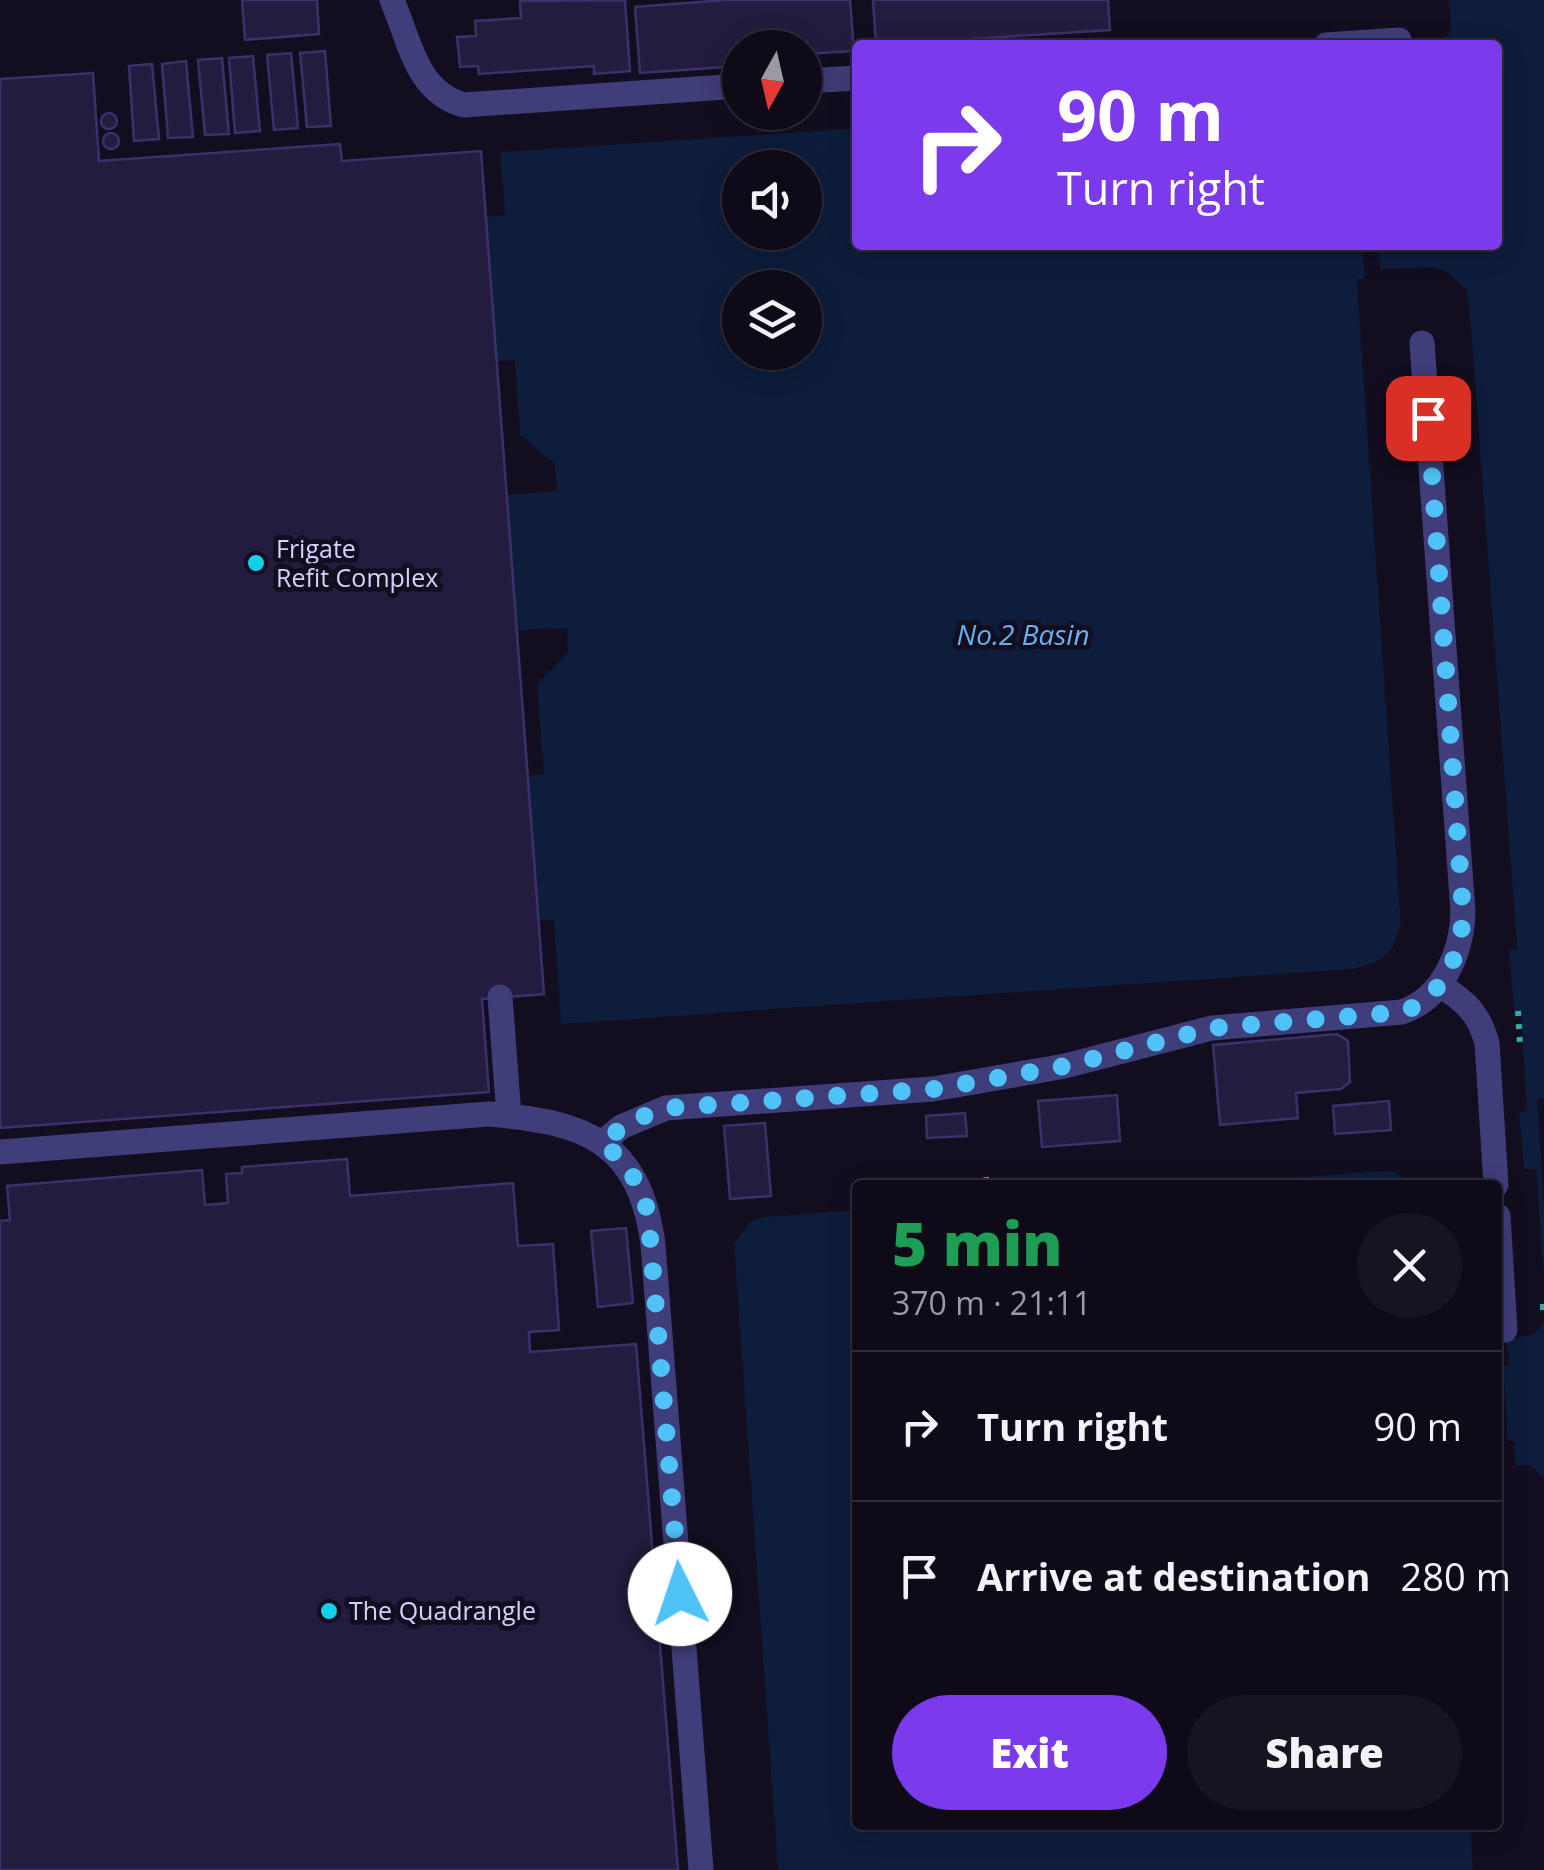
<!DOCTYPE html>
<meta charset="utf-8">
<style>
body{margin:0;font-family:"Open Sans",sans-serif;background:#171321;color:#f1f3f6;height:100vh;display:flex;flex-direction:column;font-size:38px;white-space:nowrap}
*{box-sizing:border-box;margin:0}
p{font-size:32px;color:#9b9aa2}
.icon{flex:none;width:55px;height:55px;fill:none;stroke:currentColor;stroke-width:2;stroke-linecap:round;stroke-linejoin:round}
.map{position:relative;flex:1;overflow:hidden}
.drawer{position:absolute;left:852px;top:1180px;width:650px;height:650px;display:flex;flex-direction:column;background:#0e0a18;border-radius:10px;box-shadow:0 5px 25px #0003,0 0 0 2px #2e2b37}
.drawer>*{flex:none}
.top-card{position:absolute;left:852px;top:40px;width:650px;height:210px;border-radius:10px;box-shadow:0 5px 25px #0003,0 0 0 2px #2e2b37;background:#7c3aed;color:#fff;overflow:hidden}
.needle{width:65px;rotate:188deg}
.fabs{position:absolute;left:722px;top:30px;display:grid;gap:20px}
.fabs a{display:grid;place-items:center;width:100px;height:100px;border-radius:50%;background:#0e0a18;box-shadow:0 5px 25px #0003,0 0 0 2px #2e2b37;font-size:50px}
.pin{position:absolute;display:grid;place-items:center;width:85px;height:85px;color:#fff;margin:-42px;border-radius:20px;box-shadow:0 5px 15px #0006}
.me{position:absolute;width:110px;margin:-55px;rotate:356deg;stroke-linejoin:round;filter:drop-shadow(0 0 8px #0008)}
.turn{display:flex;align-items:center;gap:35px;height:210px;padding:0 40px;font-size:45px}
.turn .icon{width:130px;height:130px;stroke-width:2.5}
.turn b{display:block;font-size:70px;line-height:85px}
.round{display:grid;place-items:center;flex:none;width:105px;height:105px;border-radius:52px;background:#171321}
.overview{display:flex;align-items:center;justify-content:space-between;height:170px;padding:0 40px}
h1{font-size:60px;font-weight:800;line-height:75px;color:#1e9e55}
.cta{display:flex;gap:20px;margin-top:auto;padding:20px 40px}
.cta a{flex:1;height:115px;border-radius:60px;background:#7c3aed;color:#fff;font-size:40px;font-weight:800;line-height:115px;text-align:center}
.cta a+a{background:#171321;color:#f1f3f6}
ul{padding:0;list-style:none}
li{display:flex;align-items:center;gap:30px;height:150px;padding:0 40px;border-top:2px solid #2e2b37}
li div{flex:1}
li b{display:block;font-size:38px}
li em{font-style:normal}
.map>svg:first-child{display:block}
</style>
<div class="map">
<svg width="1544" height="1870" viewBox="0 0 1544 1870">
<rect width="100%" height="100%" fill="#120e20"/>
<g fill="#0d1d3b" fill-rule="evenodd">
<path d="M1449 0H1544V1279L1536 1170 1524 1169 1519 1112H1524L1521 1012H1514L1509 949 1517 948 1469 304 1466 290 1446 271 1381 270V278L1357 280 1401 924C1393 956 1384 960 1354 969L561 1024 554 920H539L528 776 544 774 537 685 568 652 567 628 517 630 507 495 557 491 555 464 520 435 515 360 497 361 486 217 505 215 500 152 857 128 858 245H1498V45H1442L1451 29ZM740 168H805V232H740ZM740 288H805V352H740Z"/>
<polygon points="1381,1171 1395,1172 1413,1185 1194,1185"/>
<polygon points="857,1210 858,1825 1470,1825 1473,1870 778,1870 734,1243 750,1222 762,1217"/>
<polygon points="1544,1321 1544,1478 1529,1465 1498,1467 1498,1339 1539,1329"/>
</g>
<g fill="#120e20">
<polygon points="857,123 857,128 500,152 502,146"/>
<polygon points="1362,245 1378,245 1381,269 1431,267 1446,271 1466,290 1469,304 1517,949 1509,950 1514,1011 1521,1011 1527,1111 1519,1112 1524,1169 1536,1170 1544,1284 1539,1279 1532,1175 1519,1171 1514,1112 1516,1107 1522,1107 1516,1017 1509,1013 1504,950 1512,944 1464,305 1461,292 1443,275 1431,272 1386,274 1382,282 1362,284 1406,924 1396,953 1383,965 1355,974 715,1018 714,1013 1354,969 1380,961 1392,949 1401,924 1357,280 1365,278"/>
<polygon points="1544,1098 1544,1208 1537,1099"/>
<polygon points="1381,1166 1397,1168 1418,1185 1395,1172 1381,1171 1189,1185 1194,1180"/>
<polygon points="858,1205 857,1210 762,1217 750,1222 734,1243 733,1235 739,1227 747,1218 760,1213"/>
<polygon points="1544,1316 1544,1321 1533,1335 1507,1339 1509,1365 1503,1366 1508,1441 1514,1441 1516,1466 1529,1465 1544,1478 1544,1483 1527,1470 1498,1472 1498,1334 1530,1331"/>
</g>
<g fill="#231c3f" stroke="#3c306a" stroke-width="2.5">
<polygon points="242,0 317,0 319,34 245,40"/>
<polygon points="625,0 630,71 594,74 594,66 479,74 478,66 460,67 457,37 476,36 475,21 521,18 520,1"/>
<polygon points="725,0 850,0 854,51 805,54 805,48 740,48 740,66 640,73 635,7"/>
<polygon points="873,0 1108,0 1110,30 876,45"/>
<polygon points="325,51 331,126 307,127 300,53"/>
<polygon points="291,53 298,128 274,130 267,55"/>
<polygon points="253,56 260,131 235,133 229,58"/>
<polygon points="222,58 229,134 205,135 198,60"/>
<polygon points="186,61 193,137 168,138 162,64"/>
<polygon points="152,64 159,139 134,141 129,66"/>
<polygon points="93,73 99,161 340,144 342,161 481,151 544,994 482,999 489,1092 0,1128 0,79"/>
<circle cx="109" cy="121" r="8"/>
<circle cx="111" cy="141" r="8"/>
<polygon points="1337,1034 1348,1041 1350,1082 1341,1089 1296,1093 1298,1118 1220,1125 1213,1045"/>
<polygon points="1117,1095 1120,1141 1042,1147 1038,1101"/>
<polygon points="1389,1101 1391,1130 1335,1134 1333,1106"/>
<polygon points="965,1113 967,1136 927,1138 926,1116"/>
<polygon points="765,1123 771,1196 730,1199 724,1126"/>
<polygon points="347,1159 350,1196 513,1183 518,1246 553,1244 559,1330 529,1332 530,1352 636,1344 678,1870 0,1870 0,1221 10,1220 7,1186 202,1170 205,1205 228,1203 226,1174 242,1173 242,1167"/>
<polygon points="626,1228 633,1303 598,1307 591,1231"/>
</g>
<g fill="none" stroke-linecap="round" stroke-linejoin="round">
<g stroke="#37aaa4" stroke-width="6" stroke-dasharray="5 8" stroke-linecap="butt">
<polyline points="1518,1011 1520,1045"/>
<polyline points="986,1177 987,1185"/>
<polyline points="1540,1307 1544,1307"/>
</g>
<g stroke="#403d7b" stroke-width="25">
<path d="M392 0C410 41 416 92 464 105L740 86"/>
<polyline points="1326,45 1399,40"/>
<polyline points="805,81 858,78"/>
<path d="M1440 985C1465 1001 1479 1013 1487 1043L1496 1185"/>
<polyline points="500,997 509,1116"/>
<path d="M602 1143 621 1127 666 1108 933 1089 1065 1066 1212 1028 1402 1012C1443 998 1462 952 1463 912L1422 343"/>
<path d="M0 1152 489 1114C585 1122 639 1141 653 1244L701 1870"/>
<polyline points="1498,1216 1505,1330"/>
</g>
</g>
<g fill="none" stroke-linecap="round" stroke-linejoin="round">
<path stroke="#4fc3f7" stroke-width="18" stroke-dasharray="0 32.4" d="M680 1594 648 1213C639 1182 628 1163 602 1143 622 1126 640 1116 666 1108L934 1089 1065 1066 1212 1028 1402 1012C1443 998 1462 953 1463 912L1428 418"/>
</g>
<g fill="#11d0e8" stroke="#120e20" stroke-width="4">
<circle cx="256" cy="563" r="10"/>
<circle cx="329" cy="1611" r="10"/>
</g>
<g text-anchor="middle" stroke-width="10" stroke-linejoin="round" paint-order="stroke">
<g font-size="25" fill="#d6d1fc" stroke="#120e20" text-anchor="start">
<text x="276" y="558">Frigate<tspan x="276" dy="29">Refit Complex</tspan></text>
<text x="349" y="1620">The Quadrangle</text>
</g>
<g font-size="28" font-style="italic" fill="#66b1f4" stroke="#120e20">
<text x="1023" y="645">No.2 Basin</text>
</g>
</g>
</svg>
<div class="fabs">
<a><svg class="needle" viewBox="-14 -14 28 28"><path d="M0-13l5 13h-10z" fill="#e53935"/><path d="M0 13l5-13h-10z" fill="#9b9aa2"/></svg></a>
<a><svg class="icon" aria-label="sound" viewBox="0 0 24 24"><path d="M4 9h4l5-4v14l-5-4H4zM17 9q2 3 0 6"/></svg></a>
<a><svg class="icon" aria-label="layers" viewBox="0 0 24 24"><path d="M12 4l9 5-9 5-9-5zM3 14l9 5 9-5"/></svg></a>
</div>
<div class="pin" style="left:1428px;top:418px;background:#d93025"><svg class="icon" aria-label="arrive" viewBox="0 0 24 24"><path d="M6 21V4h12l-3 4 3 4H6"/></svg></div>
<svg class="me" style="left:680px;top:1594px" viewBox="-20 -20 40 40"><circle r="19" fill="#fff"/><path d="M0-13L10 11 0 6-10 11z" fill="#4fc3f7"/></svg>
<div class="top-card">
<div class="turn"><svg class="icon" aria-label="right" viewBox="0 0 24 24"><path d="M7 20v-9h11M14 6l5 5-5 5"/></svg><div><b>90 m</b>Turn right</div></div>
</div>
<section class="drawer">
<div class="overview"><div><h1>5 min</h1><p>370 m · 21:11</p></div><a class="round"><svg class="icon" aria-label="close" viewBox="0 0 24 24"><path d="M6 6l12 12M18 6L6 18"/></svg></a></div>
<ul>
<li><svg class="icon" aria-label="right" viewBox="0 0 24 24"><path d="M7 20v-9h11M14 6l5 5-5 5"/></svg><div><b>Turn right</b></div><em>90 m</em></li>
<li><svg class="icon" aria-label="arrive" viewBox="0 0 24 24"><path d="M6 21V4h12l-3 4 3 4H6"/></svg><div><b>Arrive at destination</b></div><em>280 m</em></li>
</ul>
<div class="cta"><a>Exit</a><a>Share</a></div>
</section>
</div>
